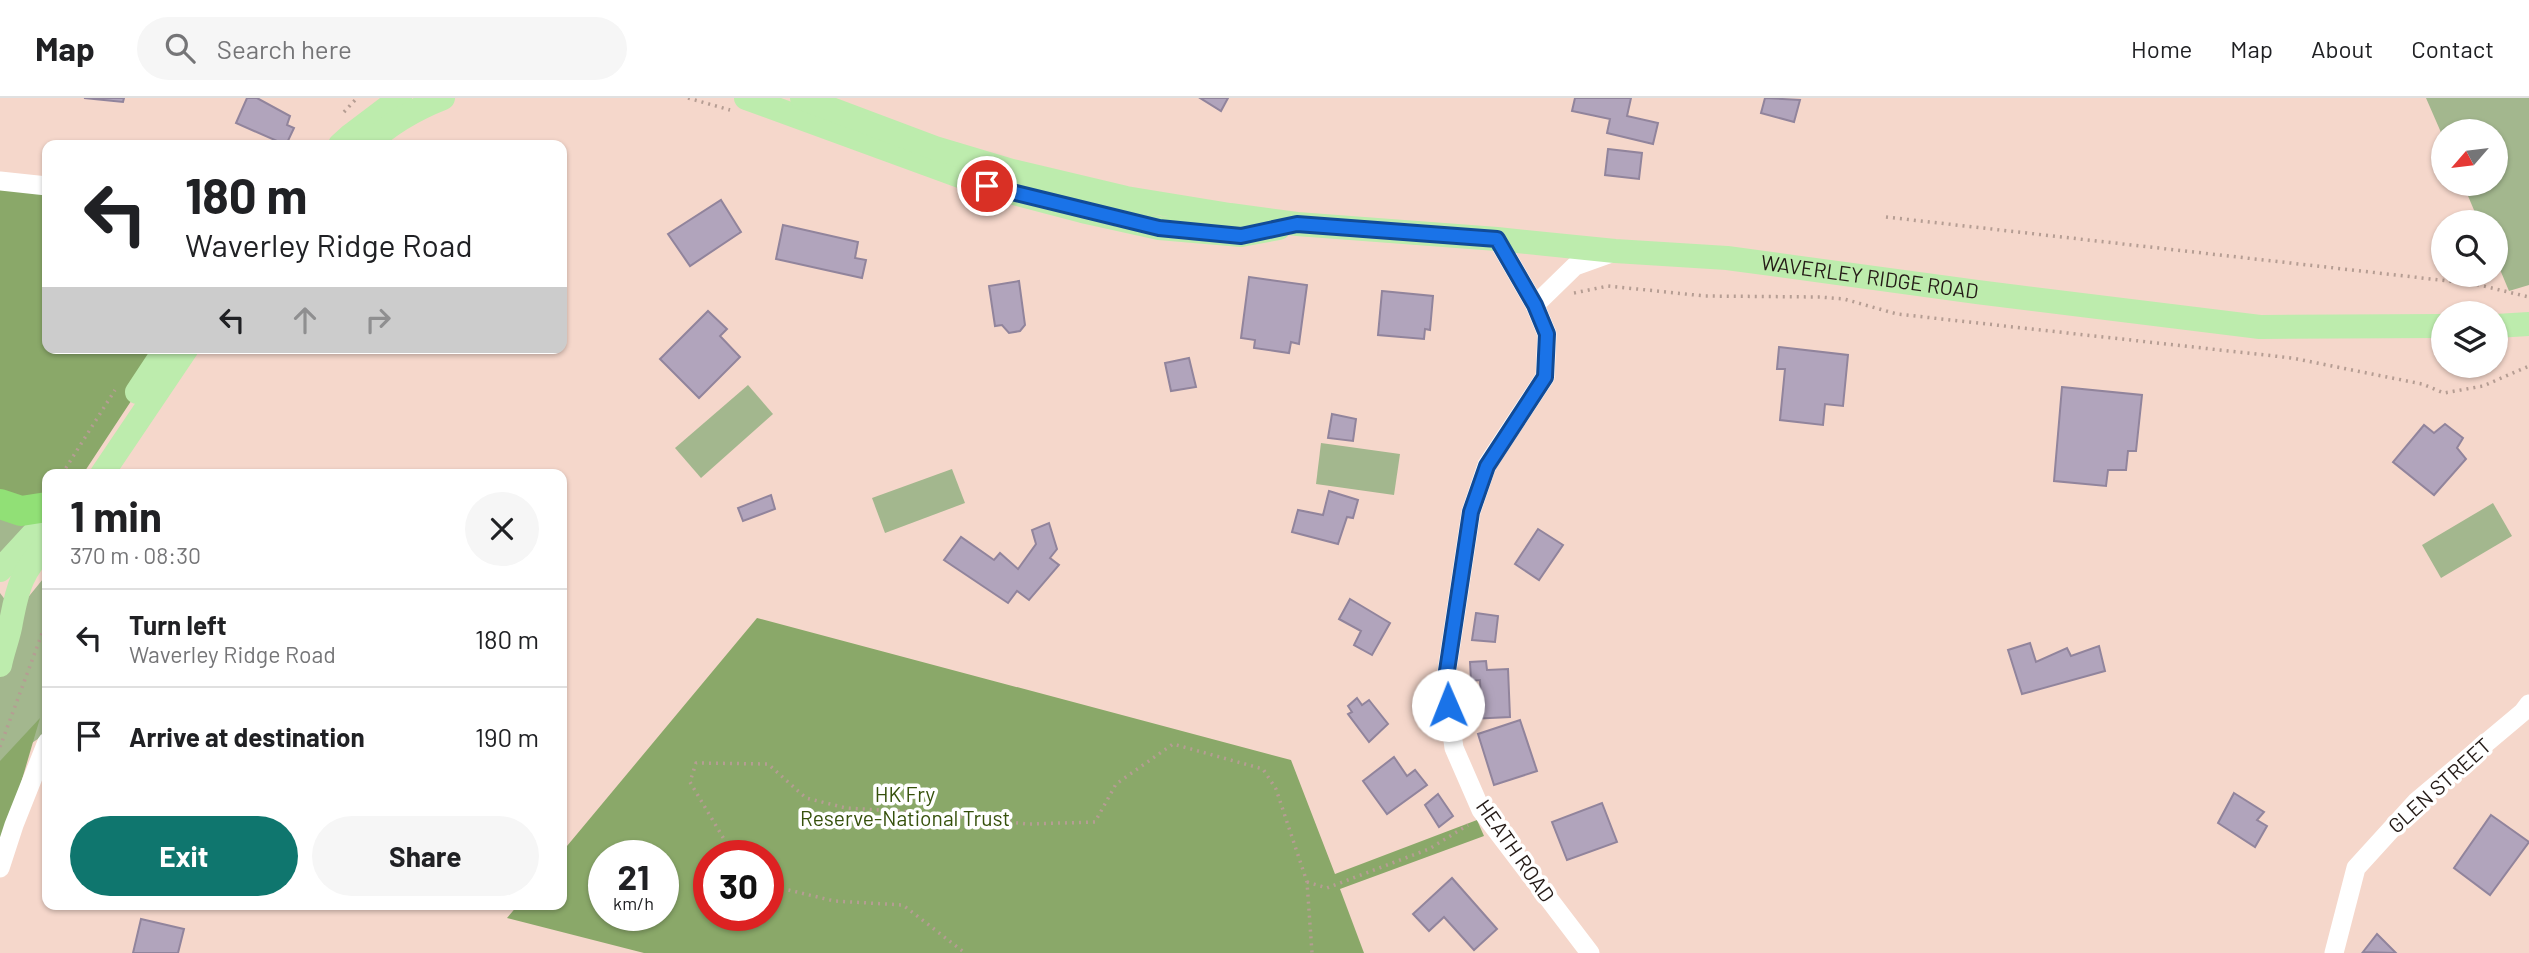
<!DOCTYPE html>
<meta charset="utf-8">
<style>
body{margin:0;font-family:Barlow,sans-serif;background:#f6f6f6;color:#202124;height:100vh;display:flex;flex-direction:column;font-size:26px;white-space:nowrap}
*{box-sizing:border-box;margin:0}
p{font-size:23px;color:#757577}
.icon{flex:none;width:38px;height:38px;fill:none;stroke:currentColor;stroke-width:2;stroke-linecap:round;stroke-linejoin:round}
.map{position:relative;flex:1;overflow:hidden}
.sheet{position:absolute;left:42px;top:371px;width:525px;height:441px;display:flex;flex-direction:column;background:#fff;border-radius:14px;box-shadow:0 2px 5px #0004}
.sheet>*{flex:none}
.hud{position:absolute;left:42px;top:42px;width:525px;height:214px;border-radius:14px;box-shadow:0 2px 5px #0004;background:#fff;color:#202124;overflow:hidden}
.needle{width:46px;rotate:242deg}
.fabs{position:absolute;left:2431px;top:21px;display:grid;gap:14px}
.fabs a{display:grid;place-items:center;width:77px;height:77px;border-radius:50%;background:#fff;box-shadow:0 2px 5px #0004;font-size:35px}
.speed{position:absolute;left:588px;top:742px;display:flex;gap:14px;font-size:35px;font-weight:700;text-align:center}
.speed>*{display:grid;place-content:center;width:91px;height:91px;border-radius:50%;background:#fff;box-shadow:0 2px 5px #0004;line-height:1}
.speed small{font-size:18px;font-weight:400}
.speed .limit{border:10px solid #d22;background:#fff;color:#111}
.pin{position:absolute;display:grid;place-items:center;width:60px;height:60px;color:#fff;margin:-30px;border:4px solid #fff;border-radius:50%;box-shadow:0 2px 7px #0007}
.me{position:absolute;width:77px;margin:-38px;rotate:359deg;stroke-linejoin:round;filter:drop-shadow(0 0 5px #0008)}
.turn{display:flex;align-items:center;gap:24px;height:147px;padding:0 28px;font-size:32px}
.turn .icon{width:91px;height:91px;stroke-width:2.5}
.turn b{display:block;font-size:49px;line-height:60px}
.lanes{display:flex;align-items:center;height:66px;padding:0 28px;background:#0003;justify-content:center;gap:35px;direction:ltr}
.lanes .off{opacity:.35}
.round{display:grid;place-items:center;flex:none;width:74px;height:74px;border-radius:37px;background:#f6f6f6}
.head{display:flex;align-items:center;justify-content:space-between;height:119px;padding:0 28px}
h1{font-size:42px;font-weight:700;line-height:52px}
.primary-button{display:flex;gap:14px;margin-top:auto;padding:14px 28px}
.primary-button a{flex:1;height:80px;border-radius:42px;background:#0f766e;color:#fff;font-size:28px;font-weight:700;line-height:80px;text-align:center}
.primary-button a+a{background:#f6f6f6;color:#202124}
ul{padding:0;list-style:none}
li{display:flex;align-items:center;gap:21px;height:98px;padding:0 28px;border-top:2px solid #e0e0e0}
li div{flex:1}
li b{display:block;font-size:26px}
li em{font-style:normal}
header{display:flex;align-items:center;gap:42px;box-sizing:border-box;height:98px;padding:0 35px;background:#fff;border-bottom:2px solid #e0e0e0}
header strong{font-size:33px}
nav{display:flex;gap:38px;margin-inline-start:auto;font-size:24px}
.search{width:490px;height:63px;background:#f6f6f6;display:flex;align-items:center;gap:18px;box-sizing:border-box;padding:0 24px;border-radius:38px;color:#757577;font-size:26px}
.map>svg:first-child{display:block}
</style>
<header>
<strong>Map</strong>
<div class="search"><svg class="icon" aria-label="search" viewBox="0 0 24 24"><circle cx="10" cy="10" r="6"/><path d="M15 15l6 6"/></svg>Search here</div>
<nav><a>Home</a><a>Map</a><a>About</a><a>Contact</a></nav>
</header>
<div class="map">
<svg width="2529" height="855" viewBox="0 0 2529 855">
<rect width="100%" height="100%" fill="#f5d7cb"/>
<g fill="#a3b78e">
<polygon points="2426,0 2529,0 2529,187 2509,193 2496,162 2496,124 2479,124 2463,86 2496,86 2496,33 2443,33 2443,39"/>
<polygon points="748,287 773,316 701,380 675,350"/>
<polygon points="1321,345 1400,356 1394,397 1316,386"/>
<polygon points="952,371 965,405 885,435 872,400"/>
<polygon points="2493,405 2512,438 2441,480 2422,447"/>
<polygon points="0,406 35,412 0,472"/>
<polygon points="47,476 47,635 15,656 0,672 0,495 9,507 13,518"/>
</g>
<g fill="#8aa869" fill-rule="evenodd">
<polygon points="0,83 47,88 47,250 166,250 83,376 47,376 47,409 0,406"/>
<path d="M757 520 1291 662 1335 776 1477 722 1484 738 1340 791 1364 855H644L507 820 518 807H562V754ZM604 758H663V817H604ZM709 758H768V817H709Z"/>
<polygon points="40,620 0,757 0,663"/>
</g>
<g fill="#b1a4bc" stroke="#91849c" stroke-width="2">
<polygon points="84,0 124,0 123,4"/>
<polygon points="247,0 257,0 290,18 287,27 294,30 286,47 236,25"/>
<polygon points="1200,0 1228,0 1221,13"/>
<polygon points="1575,0 1631,0 1627,18 1658,25 1653,46 1607,35 1610,21 1572,13"/>
<polygon points="1765,0 1800,2 1794,24 1761,15"/>
<polygon points="1608,51 1642,55 1639,81 1605,77"/>
<polygon points="721,102 741,134 690,168 668,136"/>
<polygon points="783,127 858,144 855,160 866,162 862,180 776,161"/>
<polygon points="1249,179 1307,187 1299,246 1291,244 1289,255 1254,250 1255,242 1241,240"/>
<polygon points="1019,183 1025,227 1020,233 1009,235 1002,227 995,228 989,188"/>
<polygon points="1382,193 1433,198 1430,232 1425,231 1424,241 1378,237"/>
<polygon points="708,213 727,231 720,238 740,259 699,300 660,261"/>
<polygon points="1779,249 1848,257 1843,308 1825,306 1823,327 1780,322 1785,271 1777,271"/>
<polygon points="1189,260 1196,289 1171,293 1165,265"/>
<polygon points="2062,289 2142,297 2136,353 2128,353 2126,372 2108,372 2106,388 2054,383"/>
<polygon points="1332,316 1356,321 1353,343 1328,340"/>
<polygon points="2445,326 2463,340 2457,350 2466,361 2434,397 2393,364 2424,327 2434,335"/>
<polygon points="1329,393 1358,402 1353,420 1347,419 1338,446 1292,434 1298,412 1323,417"/>
<polygon points="771,397 775,411 743,423 738,410"/>
<polygon points="1049,425 1057,451 1050,460 1059,467 1029,502 1017,493 1008,505 944,462 961,439 994,462 1000,455 1018,471 1036,446 1032,432"/>
<polygon points="1538,431 1563,447 1539,482 1515,466"/>
<polygon points="1350,501 1390,525 1372,557 1354,547 1361,533 1339,521"/>
<polygon points="1476,515 1498,518 1495,544 1472,542"/>
<polygon points="2030,545 2036,564 2067,550 2071,558 2099,548 2105,573 2022,596 2008,552"/>
<polygon points="1486,563 1487,572 1508,571 1510,619 1470,621 1469,611 1481,608 1480,582 1471,583 1470,564"/>
<polygon points="1357,600 1362,607 1369,602 1388,626 1369,644 1348,616 1352,614 1348,608"/>
<polygon points="1520,622 1537,673 1494,687 1478,636"/>
<polygon points="1394,659 1407,678 1415,672 1427,687 1387,716 1363,683"/>
<polygon points="2234,695 2264,714 2257,722 2267,728 2255,749 2218,725"/>
<polygon points="1438,696 1453,718 1439,729 1425,707"/>
<polygon points="1602,705 1617,744 1567,762 1552,724"/>
<polygon points="2491,717 2529,744 2490,797 2454,770"/>
<polygon points="1452,780 1497,831 1474,852 1444,819 1429,833 1413,816"/>
<polygon points="141,821 184,831 178,855 133,855"/>
<polygon points="2377,836 2396,855 2363,854"/>
</g>
<g fill="none" stroke-linecap="round" stroke-linejoin="round">
<g stroke="#b59d93" stroke-width="3.5" stroke-dasharray="2 5" stroke-linecap="butt">
<polyline points="688,0 730,12"/>
<polyline points="344,14 357,0"/>
<polyline points="1886,119 2475,186 2529,199"/>
<polyline points="1574,195 1608,188 1705,198 1820,199 1844,201 1897,216 2292,260 2422,286 2444,295 2483,288 2529,268"/>
<polyline points="62,376 115,292"/>
<polyline points="0,649 47,522"/>
<polyline points="734,758 690,684 696,665 768,666 806,700 846,710 915,714 1028,726 1095,724 1116,686 1173,646 1263,671 1276,691 1307,784 1312,855"/>
<polyline points="1307,784 1327,790 1429,751 1468,727"/>
<polyline points="768,787 834,803 903,807 965,855"/>
</g>
<g stroke="#fff" stroke-width="19">
<polyline points="0,83 47,88"/>
<polyline points="1497,141 1535,207 1547,236 1545,279 1487,367 1471,414 1445,586 1454,650 1481,712 1590,855"/>
<polyline points="1535,207 1575,168 1614,154"/>
<polyline points="0,770 14,727 47,644"/>
<polyline points="2334,855 2356,770 2417,703 2523,614 2529,606"/>
</g>
<g stroke="#bdecad" stroke-width="24">
<polyline points="746,0 987,88 1082,113 1159,130 1241,137 1279,130"/>
<path id="s1" d="M802 0 935 50 1012 73 1126 100 1230 117 1297 126 1497 141 1615 153 1727 160 1977 194 2260 229 2443 228"/>
<polyline points="340,47 351,37 400,0"/>
<path d="M367 47C388 27 415 11 443 0"/>
<polyline points="2496,228 2529,226"/>
<polyline points="137,294 166,250"/>
<polyline points="102,376 187,250"/>
<polyline points="0,472 47,421"/>
<path d="M0 567C3 552 9 538 11 524 18 487 22 474 47 446"/>
</g>
<polyline stroke="#91e076" stroke-width="30" points="0,406 21,413 47,409"/>
</g>
<g fill="none" stroke-linecap="round" stroke-linejoin="round">
<g stroke="#114b97" stroke-width="18">
<polyline id="route" points="987,88 1159,130 1241,138 1297,126 1497,141 1535,207 1547,236 1545,279 1487,368 1471,414 1445,586 1448,607"/>
</g>
<use href="#route" stroke="#1a73e8" stroke-width="12"/>
</g>
<g text-anchor="middle" stroke-width="7" stroke-linejoin="round" paint-order="stroke">
<g font-size="21" fill="#241a16" stroke="#fff">
<text dy="7" stroke="none"><textPath href="#s1" startOffset="1088">WAVERLEY RIDGE ROAD</textPath></text>
<text transform="translate(2440 688) rotate(-42)" y="7">GLEN STREET</text>
<text transform="translate(1515 753) rotate(55)" y="7">HEATH ROAD</text>
</g>
<g font-size="21" fill="#36510c" stroke="#fff">
<text x="905" y="704">HK Fry<tspan x="905" dy="24">Reserve-National Trust</tspan></text>
</g>
</g>
</svg>
<div class="fabs">
<a><svg class="needle" viewBox="-14 -14 28 28"><path d="M0-13l5 13h-10z" fill="#e53935"/><path d="M0 13l5-13h-10z" fill="#757577"/></svg></a>
<a><svg class="icon" aria-label="search" viewBox="0 0 24 24"><circle cx="10" cy="10" r="6"/><path d="M15 15l6 6"/></svg></a>
<a><svg class="icon" aria-label="layers" viewBox="0 0 24 24"><path d="M12 4l9 5-9 5-9-5zM3 14l9 5 9-5"/></svg></a>
</div>
<div class="speed"><div>21<small>km/h</small></div><div class="limit">30</div></div>
<div class="pin" style="left:987px;top:88px;background:#d93025"><svg class="icon" aria-label="arrive" viewBox="0 0 24 24"><path d="M6 21V4h12l-3 4 3 4H6"/></svg></div>
<svg class="me" style="left:1448px;top:607px" viewBox="-20 -20 40 40"><circle r="19" fill="#fff"/><path d="M0-13L10 11 0 6-10 11z" fill="#1a73e8"/></svg>
<div class="hud">
<div class="turn"><svg class="icon" aria-label="left" viewBox="0 0 24 24"><path d="M17 20v-9H6M10 6l-5 5 5 5"/></svg><div><b>180 m</b>Waverley Ridge Road</div></div>
<div class="lanes"><svg class="icon" aria-label="left" viewBox="0 0 24 24"><path d="M17 20v-9H6M10 6l-5 5 5 5"/></svg><svg class="icon off" aria-label="ahead" viewBox="0 0 24 24"><path d="M12 20V5M6 11l6-6 6 6"/></svg><svg class="icon off" aria-label="right" viewBox="0 0 24 24"><path d="M7 20v-9h11M14 6l5 5-5 5"/></svg></div>
</div>
<section class="sheet">
<div class="head"><div><h1>1 min</h1><p>370 m · 08:30</p></div><a class="round"><svg class="icon" aria-label="close" viewBox="0 0 24 24"><path d="M6 6l12 12M18 6L6 18"/></svg></a></div>
<ul>
<li><svg class="icon" aria-label="left" viewBox="0 0 24 24"><path d="M17 20v-9H6M10 6l-5 5 5 5"/></svg><div><b>Turn left</b><p>Waverley Ridge Road</p></div><em>180 m</em></li>
<li><svg class="icon" aria-label="arrive" viewBox="0 0 24 24"><path d="M6 21V4h12l-3 4 3 4H6"/></svg><div><b>Arrive at destination</b></div><em>190 m</em></li>
</ul>
<div class="primary-button"><a>Exit</a><a>Share</a></div>
</section>
</div>
